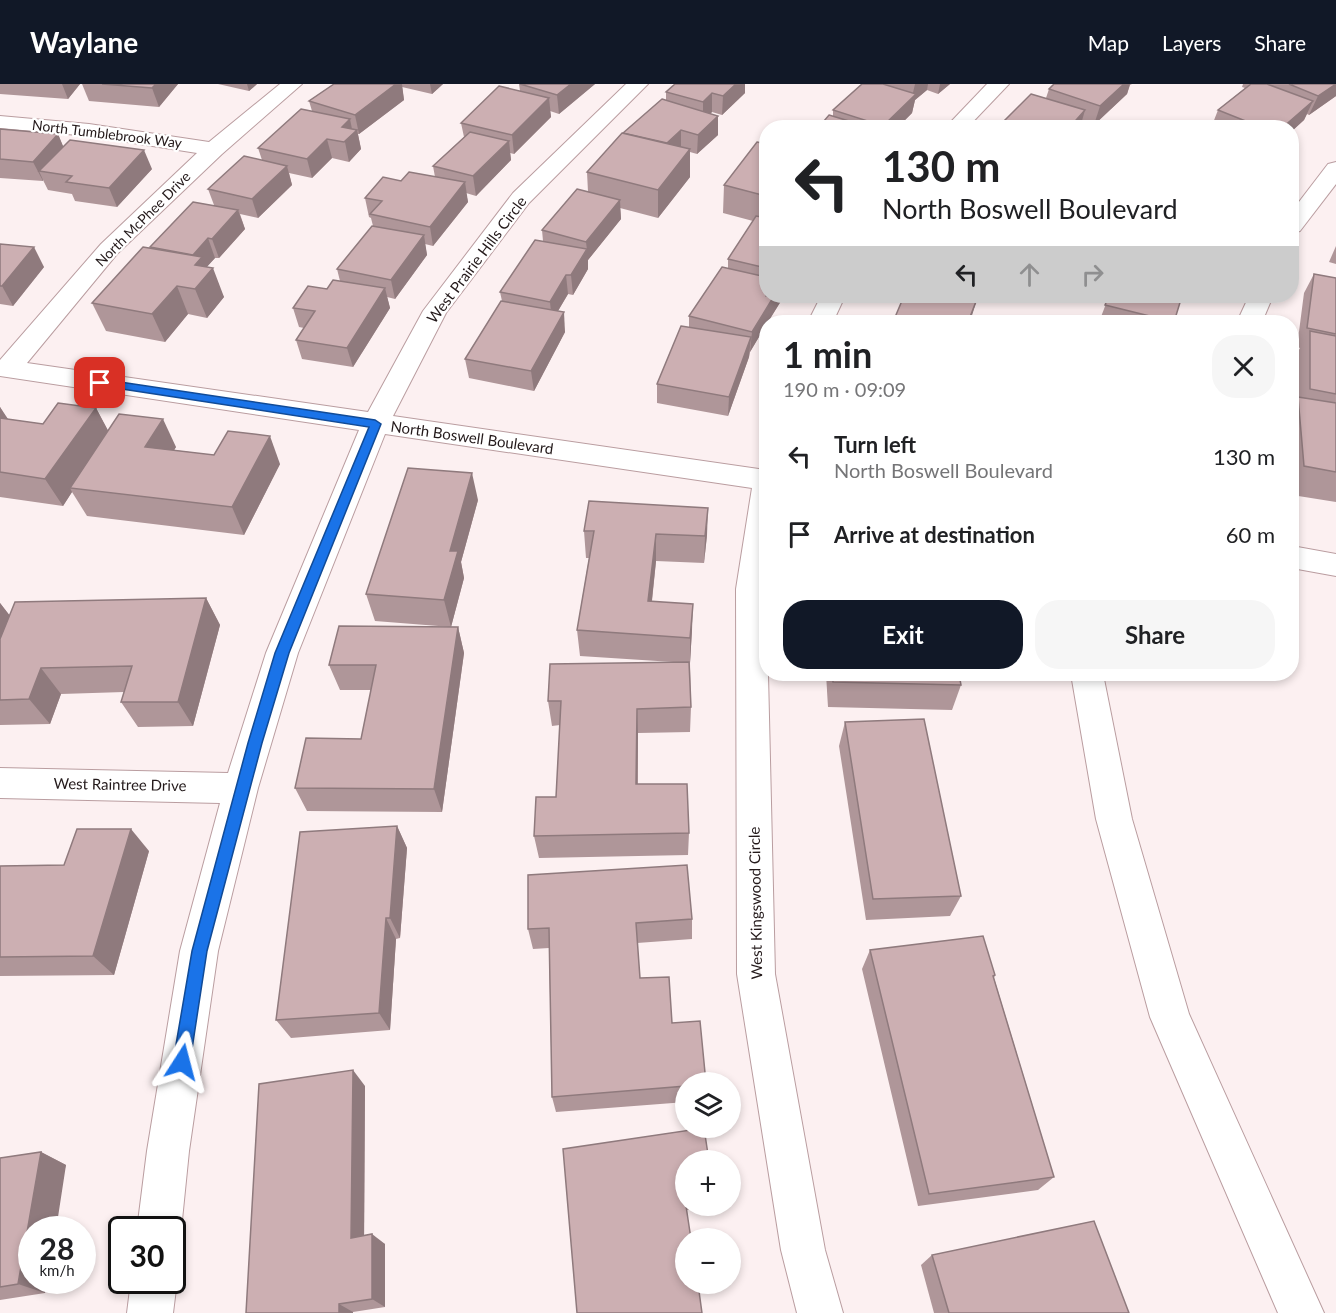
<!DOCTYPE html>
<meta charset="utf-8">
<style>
body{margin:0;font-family:Lato,sans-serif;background:#f6f6f6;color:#202124;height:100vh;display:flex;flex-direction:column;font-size:22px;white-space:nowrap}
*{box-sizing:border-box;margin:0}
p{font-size:20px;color:#757577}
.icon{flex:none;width:33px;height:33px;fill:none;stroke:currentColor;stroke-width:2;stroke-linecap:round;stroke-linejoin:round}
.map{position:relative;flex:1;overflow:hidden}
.details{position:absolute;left:759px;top:231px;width:540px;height:366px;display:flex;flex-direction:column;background:#fff;border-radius:24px;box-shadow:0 3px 9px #0003}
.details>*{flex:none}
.top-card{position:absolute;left:759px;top:36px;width:540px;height:183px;border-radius:24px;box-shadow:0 3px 9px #0003;background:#fff;color:#202124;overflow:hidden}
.controls{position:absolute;left:675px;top:988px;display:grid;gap:12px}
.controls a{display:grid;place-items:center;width:66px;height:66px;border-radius:50%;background:#fff;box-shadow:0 3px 9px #0003;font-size:30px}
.speed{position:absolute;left:18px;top:1132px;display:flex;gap:12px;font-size:30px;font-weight:700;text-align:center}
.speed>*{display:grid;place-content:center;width:78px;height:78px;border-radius:50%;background:#fff;box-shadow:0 3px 9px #0003;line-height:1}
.speed small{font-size:15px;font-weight:400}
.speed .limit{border:3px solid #111;border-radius:9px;background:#fff;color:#111}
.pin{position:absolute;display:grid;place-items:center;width:51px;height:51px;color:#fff;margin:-26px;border-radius:12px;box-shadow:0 3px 9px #0006}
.me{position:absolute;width:66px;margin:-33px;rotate:9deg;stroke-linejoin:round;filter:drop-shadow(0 0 4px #0008)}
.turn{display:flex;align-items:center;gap:21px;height:126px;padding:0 24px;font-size:27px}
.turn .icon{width:78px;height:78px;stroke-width:2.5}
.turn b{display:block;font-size:42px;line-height:51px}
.lanes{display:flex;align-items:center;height:57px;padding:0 24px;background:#0003;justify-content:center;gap:30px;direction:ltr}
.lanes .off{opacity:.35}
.round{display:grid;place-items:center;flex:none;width:63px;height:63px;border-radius:24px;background:#f6f6f6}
.summary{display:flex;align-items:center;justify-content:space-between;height:102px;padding:0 24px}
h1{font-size:36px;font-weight:700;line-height:45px}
.primary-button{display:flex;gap:12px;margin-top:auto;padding:12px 24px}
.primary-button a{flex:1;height:69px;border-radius:24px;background:#111827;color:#fff;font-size:24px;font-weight:700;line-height:69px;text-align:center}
.primary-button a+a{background:#f6f6f6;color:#202124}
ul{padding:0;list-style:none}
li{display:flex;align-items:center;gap:18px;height:78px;padding:0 24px}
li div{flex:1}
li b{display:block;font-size:22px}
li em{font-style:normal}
header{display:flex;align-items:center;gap:36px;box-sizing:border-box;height:84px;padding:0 30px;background:#111827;color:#fff}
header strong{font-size:28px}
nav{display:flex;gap:33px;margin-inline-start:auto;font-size:21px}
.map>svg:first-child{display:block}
</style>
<header>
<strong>Waylane</strong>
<nav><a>Map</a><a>Layers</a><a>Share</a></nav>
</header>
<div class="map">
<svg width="1336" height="1229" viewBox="0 0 1336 1229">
<rect width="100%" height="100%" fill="#fcf0f1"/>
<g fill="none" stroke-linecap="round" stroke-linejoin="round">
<g stroke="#ba9da0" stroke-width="2">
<g id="minor">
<polygon points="280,0 302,0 222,70 117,170 27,279 368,328 423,227 513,109 626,0 648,0 529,119 446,229 393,332 766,386 766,590 768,590 775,890 825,1166 843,1229 797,1229 781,1166 737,890 736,505 752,404 385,350 298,569 258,704 218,867 189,1067 181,1146 172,1162 172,1146 137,1146 147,1067 180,867 220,719 0,714 0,684 228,689 266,569 359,346 0,292 0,276 101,160 197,69 89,52 0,44 0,32 89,40 209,58"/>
<polygon points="987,0 1009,0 967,44 945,44"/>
<polygon points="1336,78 1336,100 1300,147 1292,149 1292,127 1328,80"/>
<polygon points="821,212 845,212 833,238 808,238"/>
<polygon points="1249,212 1273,212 1262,238 1237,238"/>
<polygon points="1292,462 1336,470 1336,492 1292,484"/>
<polygon points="1071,590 1103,590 1132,735 1189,930 1324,1229 1278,1229 1150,933 1096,735"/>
<polygon points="172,1187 177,1197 173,1229 127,1229 131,1197 172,1197"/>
</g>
</g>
<use href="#minor" fill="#fff" fill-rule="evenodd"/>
</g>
<g fill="#af9699">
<polygon points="0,0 80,0 68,15 0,10"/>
<polygon points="82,0 178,0 159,23 89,17"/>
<polygon points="218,0 257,0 249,7"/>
<polygon points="334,0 443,0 432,10 402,3 404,16 359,50 358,50 361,65 349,78 332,74 312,94 289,89 292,101 258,134 240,130 245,145 219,174 215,174 206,183 224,213 207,234 188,230 165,258 106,247 92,219 151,164 150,163 214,121 208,105 262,76 258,64 312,27 309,17"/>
<polygon points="519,0 595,0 559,30 550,27 551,33 514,70 510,69 511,76 476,112 466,109 468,118 433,162 425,160 427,171 395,215 387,213 390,224 353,283 302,275 296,256 304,244 299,243 293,224 340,197 337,185 373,142 371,134 369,133 365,114 401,97 435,93 433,82 464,53 461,39 520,7"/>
<polygon points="675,0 745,0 745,9 722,31 712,28 711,29 718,51 697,70 690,68 690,93 658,134 620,124 621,135 588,176 588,185 573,211 568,210 558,227 565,248 534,307 469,294 465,275 502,217 500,208 543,157 542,146 588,108 587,88 623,49 666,17 666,8"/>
<polygon points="861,0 950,0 938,10 927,6 915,16 912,29 897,44 818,44 833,32 833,26 862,0"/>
<polygon points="1054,0 1132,0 1130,1 1127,10 1094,41 1082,37 1080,44 1000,44 1001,40 1046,14 1049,5"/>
<polygon points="1243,0 1336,0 1336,12 1309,31 1307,30 1304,36 1292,47 1292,44 1211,44 1218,26 1245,4 1242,3"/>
<polygon points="0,45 58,50 63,63 152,85 117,123 75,117 72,110 48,106 43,96 43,97 0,94"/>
<polygon points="766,60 766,212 781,217 768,238 766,238 766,241 750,268 749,273 728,332 657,319 657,300 689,243 689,232 728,184 728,175 753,137 723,129 724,101"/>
<polygon points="0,160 44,183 13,222 0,220"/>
<polygon points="1336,162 1336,180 1329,178"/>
<polygon points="1314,190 1336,194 1336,418 1292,411 1292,323 1294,319 1294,275 1300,264 1297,263 1304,209"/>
<polygon points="1109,212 1174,238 1099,238"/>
<polygon points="0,323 7,335 43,340 96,324 108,347 176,363 174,366 280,380 244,451 87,432 72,408 63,422 0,413"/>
<polygon points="478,416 461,478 464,494 451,543 375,537 366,510"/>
<polygon points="584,447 707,451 704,479 656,477 652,517 692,546 690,579 691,623 690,648 638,649 638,700 689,749 688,771 539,774 534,752 556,713 560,641 552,642 548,617 673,578 580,572 577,546 589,474 586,474"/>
<polygon points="206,514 220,541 193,642 138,643 121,618 124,608 61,610 50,640 0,641 0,519 10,532"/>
<polygon points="458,543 464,569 442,728 307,727 295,704 361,655 371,606 340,606 329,581"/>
<polygon points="826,590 959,590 961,601 952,626 828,623"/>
<polygon points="845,638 961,812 950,832 866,836 839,662"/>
<polygon points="397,742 407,764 400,854 396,855 390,946 291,954 276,936"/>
<polygon points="149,767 114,891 0,892 0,782 64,781"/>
<polygon points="692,835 692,855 637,859 640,894 672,939 686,999 686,1018 556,1028 552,1013 549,864 533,865 528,845"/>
<polygon points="870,866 995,891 994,894 1054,1093 1038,1106 918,1122 862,885"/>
<polygon points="365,1002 364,1152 385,1160 385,1223 353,1228 353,1229 246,1229"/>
<polygon points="41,1068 66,1081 32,1197 47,1197 45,1209 0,1216 0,1074"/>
<polygon points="686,1077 686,1122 712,1122 687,1126 577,1229"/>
<polygon points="932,1171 1129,1229 934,1229 921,1181"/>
</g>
<g fill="#8f7a7d">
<polygon points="62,0 80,0 68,15"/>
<polygon points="156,0 178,0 159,23 152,4"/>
<polygon points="247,0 257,0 249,7"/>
<polygon points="396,0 402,0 404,16 359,50 355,31"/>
<polygon points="430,0 443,0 432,10"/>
<polygon points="571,0 595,0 559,30 557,11"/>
<polygon points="736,0 745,0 745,9 722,31 723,12"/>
<polygon points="915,0 928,0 927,6 915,16 912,29 897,44 882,44 883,42 912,13"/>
<polygon points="940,0 950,0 938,10"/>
<polygon points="1124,0 1130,0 1127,10 1094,41 1100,22"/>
<polygon points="1336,0 1336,12 1309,31 1318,12"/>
<polygon points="712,9 712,28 703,37 703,18"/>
<polygon points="549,14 551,33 514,70 512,51"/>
<polygon points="1313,17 1304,36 1292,47 1292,44 1282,44"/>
<polygon points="1085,26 1080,44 1069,44"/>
<polygon points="718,32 718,51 697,70 698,51"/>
<polygon points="350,35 353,50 357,46 361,65 349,78 342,43"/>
<polygon points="681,46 681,65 663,63"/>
<polygon points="58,50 66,69 39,87 43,96 43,97 33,78"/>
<polygon points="327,55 332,74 312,94 307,75"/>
<polygon points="509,57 511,76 476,112 473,92"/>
<polygon points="690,65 690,93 658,134 658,106"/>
<polygon points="144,66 152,85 117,123 109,104"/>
<polygon points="287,82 292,101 258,134 252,115"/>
<polygon points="465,98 468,118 433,162 430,143"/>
<polygon points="620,116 621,135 588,176 588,185 573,211 571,191 587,166 586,158"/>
<polygon points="238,126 245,145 219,174 212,155"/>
<polygon points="424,151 427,171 395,215 391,196"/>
<polygon points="208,154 215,174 206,184 213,184 224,213 207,234 195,205 195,181 196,180 193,171"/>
<polygon points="34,163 44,183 13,222 2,202"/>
<polygon points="566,191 568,210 552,237 550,218"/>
<polygon points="177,202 188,230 165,258 152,230"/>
<polygon points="385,204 390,224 353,283 347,264"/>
<polygon points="774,212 781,212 781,217 768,238 766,238 766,241 750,268 752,248"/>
<polygon points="977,215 970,238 968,238"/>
<polygon points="564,228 565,248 534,307 531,287"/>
<polygon points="751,253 749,273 728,332 729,313"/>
<polygon points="0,323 8,335 0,345"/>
<polygon points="96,324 111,352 70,404 72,408 63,422 45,395"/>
<polygon points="163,335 176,363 159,391 145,363"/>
<polygon points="270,352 280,380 244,451 232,423"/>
<polygon points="472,389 478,416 461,478 464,494 451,543 444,516 450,467"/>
<polygon points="708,424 707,451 704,479 705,452"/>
<polygon points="656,450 656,477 649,543 648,517"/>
<polygon points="206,514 220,541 193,642 178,618"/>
<polygon points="0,519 17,541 0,585"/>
<polygon points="693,520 692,546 690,579 690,554"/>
<polygon points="458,543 464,569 442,728 434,705"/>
<polygon points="41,584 61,610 50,640 29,615"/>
<polygon points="637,625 638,649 637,724 636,700"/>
<polygon points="397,742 407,764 400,854 390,834"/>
<polygon points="131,745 149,767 114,891 93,872"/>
<polygon points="386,834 396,855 390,946 379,929"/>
<polygon points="353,986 365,1002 364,1164 351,1154"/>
<polygon points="41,1068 66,1081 56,1146 32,1146 32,1197 47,1197 45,1209 18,1200"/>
<polygon points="372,1150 385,1160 385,1223 372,1215"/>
<polygon points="339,1220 353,1228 353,1229 339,1229"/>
</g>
<g fill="#ccafb2" stroke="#8f7a7d" stroke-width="1.5">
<polygon points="102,0 156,0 152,4"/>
<polygon points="334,0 396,0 355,31 309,17"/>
<polygon points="520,0 571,0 557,11"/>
<polygon points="675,0 736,0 723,12 712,9 703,18 666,8"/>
<polygon points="862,0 883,0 916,10 883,42 833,26"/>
<polygon points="1054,0 1124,0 1100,22 1049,5"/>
<polygon points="1251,0 1267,0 1313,17 1282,44 1263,44 1218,26"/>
<polygon points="1289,0 1336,0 1318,12"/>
<polygon points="499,2 549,14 512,51 461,39"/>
<polygon points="1031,10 1085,26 1069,44 1011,44 1001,40"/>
<polygon points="662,15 718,32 698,51 681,46 667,59 623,49"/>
<polygon points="301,25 350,35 342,43 357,46 344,58 327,55 307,75 258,64"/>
<polygon points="829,31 872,44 818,44"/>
<polygon points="1232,40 1243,44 1229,44"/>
<polygon points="0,45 58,50 33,78 0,75"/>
<polygon points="470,48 509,57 473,92 433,82"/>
<polygon points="622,49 690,65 658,106 587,88"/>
<polygon points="70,56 144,66 109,104 66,98 72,92 39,87"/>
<polygon points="757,58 766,60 766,112 724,101"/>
<polygon points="244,72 287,82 252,115 208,105"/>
<polygon points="409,88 465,98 430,143 370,130 382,117 365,114 383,93 401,97"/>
<polygon points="577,105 620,116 586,158 542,146"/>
<polygon points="193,118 238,126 212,155 208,154 193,171 150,163"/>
<polygon points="756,132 766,134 766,184 728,175"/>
<polygon points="372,142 424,151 391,196 337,185"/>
<polygon points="535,156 587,165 571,191 566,191 550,218 500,208"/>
<polygon points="0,160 34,163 2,202 0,202"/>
<polygon points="143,163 202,173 195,181 213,184 195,205 177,202 152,230 92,219"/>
<polygon points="722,183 766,193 766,212 774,212 752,248 689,232"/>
<polygon points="1314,190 1336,194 1336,250 1307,244"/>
<polygon points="333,196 385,204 347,264 296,256 315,227 293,224 308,202 327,205"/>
<polygon points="904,212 962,212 977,215 968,238 893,238"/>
<polygon points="1109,212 1182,212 1174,238 1105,221"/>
<polygon points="501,217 564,228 531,287 465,275"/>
<polygon points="1122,232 1156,238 1121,238"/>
<polygon points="681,242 751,253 729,313 657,300"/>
<polygon points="1310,247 1336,252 1336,310 1310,305"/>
<polygon points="1298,313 1336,319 1336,388 1304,382"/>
<polygon points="58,319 96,324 45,395 0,388 0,334 43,340"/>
<polygon points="119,330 163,335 145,363 214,371 228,347 270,352 232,423 70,404"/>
<polygon points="408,384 472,389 450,467 458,467 444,516 366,510"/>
<polygon points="589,417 708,424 705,452 656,450 648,517 693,520 690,554 577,546 594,447 584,447"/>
<polygon points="206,514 178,618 121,618 132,582 41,584 29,615 0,616 0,555 15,518"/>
<polygon points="339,542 458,543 434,705 295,704 306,654 361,655 376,581 329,581"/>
<polygon points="689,578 691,623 637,625 636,700 687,700 689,749 534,752 536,713 556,713 561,617 548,617 550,580"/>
<polygon points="833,590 959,590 961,601 833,598"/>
<polygon points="924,635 961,812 873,815 845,638"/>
<polygon points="397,742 390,834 386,834 379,929 276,936 300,748"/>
<polygon points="77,745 131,745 93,872 0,873 0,782 64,781"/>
<polygon points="687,781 692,835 636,839 640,894 669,893 672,939 700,937 706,999 686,999 686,1002 552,1013 549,844 528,845 528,791"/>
<polygon points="983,852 995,891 993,892 1054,1093 929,1110 870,866"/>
<polygon points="353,986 351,1154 372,1150 372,1215 339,1220 339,1229 246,1229 259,1000"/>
<polygon points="704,1044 709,1077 686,1077 686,1122 691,1155 686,1155 686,1200 698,1200 702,1229 577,1229 563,1065"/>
<polygon points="41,1068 18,1200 0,1203 0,1074"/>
<polygon points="1094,1137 1129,1229 949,1229 932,1171"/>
</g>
<polygon fill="#1a73e8" stroke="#114b97" stroke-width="1.5" points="100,295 375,336 381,340 289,569 262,659 207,867 190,978 188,984 182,986 176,984 173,978 192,867 248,659 275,569 369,343 96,301 94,299"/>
<g text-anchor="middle" stroke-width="4.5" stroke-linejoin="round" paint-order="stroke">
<g font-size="14" fill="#23191a" stroke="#fff">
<text transform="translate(107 50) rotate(7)" y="5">North Tumblebrook Way</text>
<text transform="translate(143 135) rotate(-45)" y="5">North McPhee Drive</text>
</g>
<g font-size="15" fill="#23191a" stroke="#fff">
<text transform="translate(477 176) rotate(-53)" y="5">West Prairie Hills Circle</text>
<text transform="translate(472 354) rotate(8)" y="5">North Boswell Boulevard</text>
<text transform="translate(120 701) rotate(1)" y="5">West Raintree Drive</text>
<text transform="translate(756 819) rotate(-91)" y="5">West Kingswood Circle</text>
</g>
</g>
</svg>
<div class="controls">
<a><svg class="icon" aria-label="layers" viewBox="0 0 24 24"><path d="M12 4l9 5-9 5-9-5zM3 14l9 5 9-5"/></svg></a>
<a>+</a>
<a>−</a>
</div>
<div class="speed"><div>28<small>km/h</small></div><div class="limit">30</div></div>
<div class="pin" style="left:100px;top:299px;background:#d93025"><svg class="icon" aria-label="arrive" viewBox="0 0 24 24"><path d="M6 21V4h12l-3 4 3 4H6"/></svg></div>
<svg class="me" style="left:182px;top:978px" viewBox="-20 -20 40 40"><path d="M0-17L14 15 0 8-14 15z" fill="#1a73e8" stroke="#fff" stroke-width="4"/></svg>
<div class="top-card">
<div class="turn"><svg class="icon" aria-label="left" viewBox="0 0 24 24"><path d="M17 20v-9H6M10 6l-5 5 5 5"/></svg><div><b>130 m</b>North Boswell Boulevard</div></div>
<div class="lanes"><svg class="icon" aria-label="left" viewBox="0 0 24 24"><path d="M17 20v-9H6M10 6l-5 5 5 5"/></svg><svg class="icon off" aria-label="ahead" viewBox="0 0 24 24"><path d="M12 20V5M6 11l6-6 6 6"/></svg><svg class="icon off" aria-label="right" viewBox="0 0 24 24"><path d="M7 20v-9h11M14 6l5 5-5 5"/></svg></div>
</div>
<section class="details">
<div class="summary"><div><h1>1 min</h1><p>190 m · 09:09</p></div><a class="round"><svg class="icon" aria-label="close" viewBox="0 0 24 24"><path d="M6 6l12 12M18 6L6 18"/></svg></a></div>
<ul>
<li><svg class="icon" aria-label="left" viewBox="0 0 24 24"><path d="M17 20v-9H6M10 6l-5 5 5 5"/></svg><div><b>Turn left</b><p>North Boswell Boulevard</p></div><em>130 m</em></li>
<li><svg class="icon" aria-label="arrive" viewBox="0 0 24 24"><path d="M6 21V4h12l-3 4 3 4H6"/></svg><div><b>Arrive at destination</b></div><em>60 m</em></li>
</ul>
<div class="primary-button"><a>Exit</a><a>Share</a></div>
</section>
</div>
